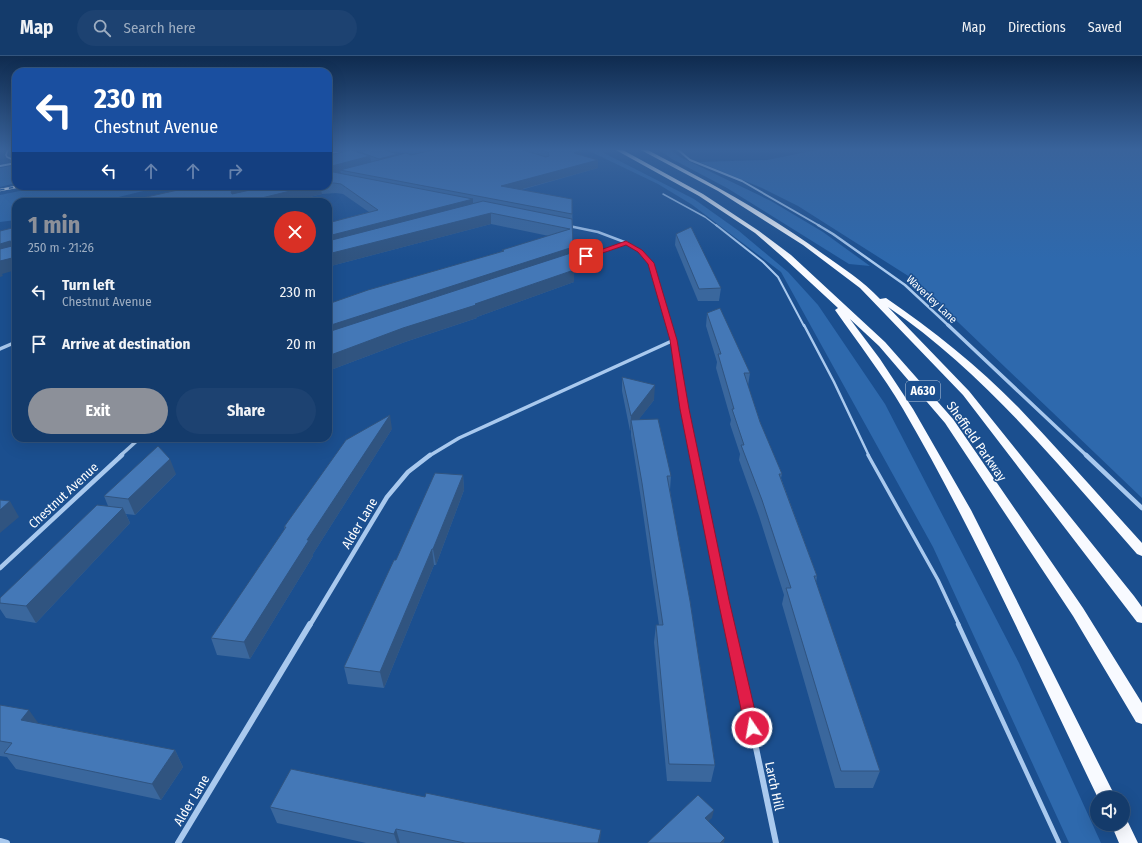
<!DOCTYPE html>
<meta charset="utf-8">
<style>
body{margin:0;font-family:"Fira Sans Condensed",sans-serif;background:#1d4271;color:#f1f3f6;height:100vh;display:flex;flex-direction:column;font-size:15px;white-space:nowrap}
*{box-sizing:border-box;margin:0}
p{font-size:13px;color:#9dadc1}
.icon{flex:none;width:22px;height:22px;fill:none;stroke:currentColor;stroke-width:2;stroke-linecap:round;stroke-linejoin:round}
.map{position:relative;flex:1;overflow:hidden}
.sheet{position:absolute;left:12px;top:142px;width:320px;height:244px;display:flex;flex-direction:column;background:#143b6b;border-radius:12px;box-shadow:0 4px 16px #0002,0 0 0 1px #33557e}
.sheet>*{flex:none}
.top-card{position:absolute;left:12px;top:12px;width:320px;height:122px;border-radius:12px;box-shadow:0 4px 16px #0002,0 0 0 1px #33557e;background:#1a4fa0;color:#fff;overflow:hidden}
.tools{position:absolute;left:1090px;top:735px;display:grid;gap:8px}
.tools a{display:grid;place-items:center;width:40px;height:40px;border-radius:50%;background:#143b6b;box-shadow:0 4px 16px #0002,0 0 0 1px #33557e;font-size:20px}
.pin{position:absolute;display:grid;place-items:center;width:34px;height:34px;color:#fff;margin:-17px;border-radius:8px;box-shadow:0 2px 6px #0006}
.me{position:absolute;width:44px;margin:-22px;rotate:348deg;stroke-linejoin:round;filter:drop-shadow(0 0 3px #0008)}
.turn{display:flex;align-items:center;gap:14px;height:84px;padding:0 16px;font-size:18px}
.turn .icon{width:52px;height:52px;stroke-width:2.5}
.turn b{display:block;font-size:28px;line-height:34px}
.lanes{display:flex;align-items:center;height:38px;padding:0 16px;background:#0003;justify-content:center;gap:20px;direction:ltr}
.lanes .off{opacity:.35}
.round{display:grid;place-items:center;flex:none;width:42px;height:42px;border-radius:21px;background:#1d4271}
.headline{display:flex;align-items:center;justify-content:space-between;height:68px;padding:0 16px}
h1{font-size:24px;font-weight:700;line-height:30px;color:#8c9099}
.button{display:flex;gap:8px;margin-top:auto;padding:8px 16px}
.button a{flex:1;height:46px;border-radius:24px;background:#8c9099;color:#fff;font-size:16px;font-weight:700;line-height:46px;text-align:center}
.button a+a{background:#1d4271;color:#f1f3f6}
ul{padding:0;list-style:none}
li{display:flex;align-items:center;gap:12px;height:52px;padding:0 16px}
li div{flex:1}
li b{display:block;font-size:15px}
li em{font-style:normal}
header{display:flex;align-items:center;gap:24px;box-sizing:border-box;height:56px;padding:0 20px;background:#143b6b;border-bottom:1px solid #33557e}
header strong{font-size:19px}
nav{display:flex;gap:22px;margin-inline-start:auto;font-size:14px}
.search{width:280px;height:36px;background:#1d4271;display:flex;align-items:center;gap:10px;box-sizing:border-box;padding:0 14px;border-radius:22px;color:#9dadc1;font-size:15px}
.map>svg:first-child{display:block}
</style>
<header>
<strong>Map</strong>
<div class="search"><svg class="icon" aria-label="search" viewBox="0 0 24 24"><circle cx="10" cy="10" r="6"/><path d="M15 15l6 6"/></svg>Search here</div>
<nav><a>Map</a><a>Directions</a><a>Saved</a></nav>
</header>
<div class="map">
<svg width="1142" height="787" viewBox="0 0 1142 787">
<rect width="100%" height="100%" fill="#1b4f8f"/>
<g fill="#2e69ad">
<polygon points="369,93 438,93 415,98"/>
<polygon points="585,93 596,93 694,143 739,175 788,216 818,249 885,348 1019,607 1101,787 1069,787 933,491 781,216 691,148 658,128"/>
<polygon points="658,93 669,93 680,101 771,145 823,176 870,210 849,208 727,132 672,103"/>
<polygon points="816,93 1142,93 1142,442 913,223 798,150 762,132 699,106 767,104 817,94"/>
<polygon points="16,109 16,127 0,131 0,112"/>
<polygon points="44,130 164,130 98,146 16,146 16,164 0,166 0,139"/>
</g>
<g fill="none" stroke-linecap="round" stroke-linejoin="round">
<g stroke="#a9c9ee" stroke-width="1.5">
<polyline points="8,93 6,99 7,101 16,105"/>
<polyline points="328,96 340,97"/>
<polyline points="663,138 705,161 717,170"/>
</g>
<polyline stroke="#a9c9ee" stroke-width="2" points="716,169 763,206 778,221 804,270"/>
<polyline stroke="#a9c9ee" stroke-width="2.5" points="804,269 834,326 869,400"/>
<polyline stroke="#a9c9ee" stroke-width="3.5" points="868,399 938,524 959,569"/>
<polyline stroke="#a9c9ee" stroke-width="4.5" points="958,568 1059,787"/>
<g stroke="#a9c9ee" stroke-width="2">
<polyline points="677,93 690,104 742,125 820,170"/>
<polyline points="0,110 16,107"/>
<polyline points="569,170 571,170"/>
</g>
<g stroke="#a9c9ee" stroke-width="2.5">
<polyline points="818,169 833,178 905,229 949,270"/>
<polyline points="569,170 598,176 627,187 640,195 651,207 670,270"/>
<polyline points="569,206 627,187"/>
</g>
<g stroke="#a9c9ee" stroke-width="3.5">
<polyline points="670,269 674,284 685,353 695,400"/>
<polyline points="948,269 1087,400"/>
<polyline points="0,293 16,286"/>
<polyline points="120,400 140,382"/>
<polyline points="429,400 459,382 674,284"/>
</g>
<g stroke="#a9c9ee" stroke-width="4.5">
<polyline points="695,399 730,569"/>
<polyline points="1086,399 1142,452"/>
<polyline points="0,512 122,399"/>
<polyline points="310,569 387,441 408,416 430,399"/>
</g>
<g stroke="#a9c9ee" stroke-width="6">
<polyline points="730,568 776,787"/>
<polyline points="0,785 7,787"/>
<polyline points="178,787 310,568"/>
</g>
<g fill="#f8faff" fill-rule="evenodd">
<path d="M614 93H621L703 138 759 175 791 199 885 286 953 363 1083 552 1142 647V668L1136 666 1073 560 945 367 879 290 850 263 880 303 913 353 971 454 1116 742H1098C1035 612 976 478 903 353 883 319 858 287 835 254L838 252 785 203 755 177 699 140Z"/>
<path d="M639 93H646C707 125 767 157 823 198 843 212 863 225 880 243L886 242C933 274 979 311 1019 352 1061 396 1101 442 1142 487V500L1137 498C1060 411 985 317 888 251L969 335 1134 540 1142 551V567L1137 566 963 339 860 232 803 189 718 135Z"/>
<polygon points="1123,760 1126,762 1138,787 1119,787 1111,768 1123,768"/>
</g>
<g stroke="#fff" stroke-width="2.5">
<polyline id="rail" points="0,134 21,130"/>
</g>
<use href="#rail" stroke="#1b4f8f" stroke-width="1.5" stroke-dasharray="4.5" stroke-linecap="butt"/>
</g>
<g fill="#3a679d">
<polygon points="437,93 579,93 581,94 581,99 598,112 521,134 572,143 574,226 477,261 477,262 405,286 328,315 328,248 503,195 502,194 549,180 491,168 331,210 331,211 328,212 343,163 369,156 343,138 336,137 322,138 289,146 124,146 196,130 328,130 328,101 330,101 330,99 360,97 360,96 398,99 411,99"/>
<polygon points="676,178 721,232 719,245 698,245 675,189"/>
<polygon points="707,257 750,317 748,330 760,366 782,418 781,422 817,520 816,527 880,715 873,732 835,732 782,548 784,539 759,460 739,404 740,398 730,368 731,364 716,312 717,306 706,270"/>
<polygon points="622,321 654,344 638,364 671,420 670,434 715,709 711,726 667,725 654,586 656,569 659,569 641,443 631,379 631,373 630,375 622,335"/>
<polygon points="392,373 313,498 313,500 250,603 217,599 211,582 285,474 284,471"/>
<polygon points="176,418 135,459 126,458 130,467 36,567 6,562 0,553 0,542 108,450 104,440"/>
<polygon points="463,419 464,434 436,509 434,509 384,632 348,628 344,611 396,504"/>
<polygon points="0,649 38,667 175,694 183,711 161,744 16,713 7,701 0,700"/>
<polygon points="270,751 600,787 366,787 277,767"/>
</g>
<g fill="#305480">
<polygon points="581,94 581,102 574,97"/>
<polygon points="398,98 398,103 379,108 379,103"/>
<polygon points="370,100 372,110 340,114 341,118 328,122 328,111"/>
<polygon points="598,104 598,112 501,139 501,130"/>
<polygon points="248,130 292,130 235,144 231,136 233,133"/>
<polygon points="311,130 320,130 322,138 289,146 245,146"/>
<polygon points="473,143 473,154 328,192 328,180"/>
<polygon points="491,157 491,168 331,210 331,211 328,212 328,198"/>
<polygon points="10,185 15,196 0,201 0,188"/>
<polygon points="573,191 573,202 328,284 328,270"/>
<polygon points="16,201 16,214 2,218 3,220 0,221 0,205"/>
<polygon points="574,214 574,226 477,261 477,262 405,286 328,315 328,300 403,272"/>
<polygon points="655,329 654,344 633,371 631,364 631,373 630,375 631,360"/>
<polygon points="390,359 392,373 313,498 313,500 250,603 244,586 307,484"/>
<polygon points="170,403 176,418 135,459 128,443"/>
<polygon points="463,419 464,434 436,509 433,493"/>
<polygon points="10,445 19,461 0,477 0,454"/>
<polygon points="123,452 130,467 36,567 26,550"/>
<polygon points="432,493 434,509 384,632 380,616"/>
<polygon points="29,654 41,671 21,664"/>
<polygon points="175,694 183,711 161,744 152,728"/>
<polygon points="714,754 712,762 703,770 705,762"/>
<polygon points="396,773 400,787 397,787 394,778"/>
<polygon points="601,774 600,787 598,787"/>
<polygon points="725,782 724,787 720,787"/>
</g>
<g fill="#4478b7" stroke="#305480">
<polygon points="374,93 382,93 398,98 379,103 360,96"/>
<polygon points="437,93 520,93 546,101 549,100 548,96 537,93 579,93 581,94 574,97 598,104 501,130 572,143 572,158 340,114 406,97 411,99"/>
<polygon points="351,94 370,100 328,111 328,101 333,100 330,99"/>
<polygon points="328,115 473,143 328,180 328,167 343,163 378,154 341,128 334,127 328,127"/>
<polygon points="196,130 248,130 233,133 231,136 232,138 268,130 311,130 245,146 124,146"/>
<polygon points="483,145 572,163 573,191 328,270 328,248 368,234 504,195 502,194 570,173 491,157 328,198 328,185"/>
<polygon points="16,171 16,201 0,205 0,193 12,190 13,186 10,185 0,188 0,175"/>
<polygon points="691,171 721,232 699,233 676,178"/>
<polygon points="574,196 574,214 475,248 476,249 403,272 328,300 328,276"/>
<polygon points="720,252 750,317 744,317 760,366 782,418 779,418 817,520 814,520 880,715 841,715 786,532 791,532 762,444 741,389 744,389 732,353 734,353 718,298 721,298 707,257"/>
<polygon points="622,321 655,329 631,360"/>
<polygon points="390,359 307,484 309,484 244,586 211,582 286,471 284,471 346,384"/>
<polygon points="658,363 671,420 667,420 690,545 715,709 669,708 656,569 663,569 642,427 631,364"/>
<polygon points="158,390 170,403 128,443 104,440"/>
<polygon points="435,417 463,419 433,493 432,493 380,616 344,611 394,504 396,504"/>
<polygon points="0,444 10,445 0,454"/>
<polygon points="97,449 123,452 26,550 0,547 0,542"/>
<polygon points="0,649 29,654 21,664 175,694 152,728 4,697 12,687 0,685"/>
<polygon points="291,713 425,741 426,737 601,774 598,787 465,787 396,773 394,778 270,751"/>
<polygon points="698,739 714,754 705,762 725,782 720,787 647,787"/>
</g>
<linearGradient id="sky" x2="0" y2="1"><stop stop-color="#0f2b4f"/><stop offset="0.46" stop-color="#39639b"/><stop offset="1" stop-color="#39639b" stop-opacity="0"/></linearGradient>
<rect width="1142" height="203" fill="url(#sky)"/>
<polygon fill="#e11d48" stroke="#92132f" points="626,185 642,194 654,207 677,284 689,353 729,544 759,672 757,676 752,678 747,676 745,672 718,544 680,353 670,284 648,208 638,196 626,189 588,202 583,200"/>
<g text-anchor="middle" stroke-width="3" stroke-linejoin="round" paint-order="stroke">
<g font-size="11" fill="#fff" stroke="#1b4f8f">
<text transform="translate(932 243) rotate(43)" y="4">Waverley Lane</text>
</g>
<rect fill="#1b4f8f" stroke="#bbcadd" stroke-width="1" x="906" y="325" width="34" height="20" rx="3"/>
<g font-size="12" font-weight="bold" fill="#fff">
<text x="923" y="339">A630</text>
</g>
<g font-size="13" fill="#fff" stroke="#1b4f8f">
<text transform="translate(977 385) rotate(55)" y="5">Sheffield Parkway</text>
<text transform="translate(63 439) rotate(-43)" y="5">Chestnut Avenue</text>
<text transform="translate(359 467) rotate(-59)" y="5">Alder Lane</text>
<text transform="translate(775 730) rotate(78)" y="5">Larch Hill</text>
<text transform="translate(191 744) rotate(-59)" y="5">Alder Lane</text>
</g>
</g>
</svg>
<div class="tools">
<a><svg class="icon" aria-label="sound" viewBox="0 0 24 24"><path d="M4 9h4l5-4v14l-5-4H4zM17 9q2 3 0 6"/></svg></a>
</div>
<div class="pin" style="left:586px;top:200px;background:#d93025"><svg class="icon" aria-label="arrive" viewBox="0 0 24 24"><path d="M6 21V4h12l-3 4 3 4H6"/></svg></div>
<svg class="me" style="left:752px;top:672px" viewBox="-20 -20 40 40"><circle r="17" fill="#e11d48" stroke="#fff" stroke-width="3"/><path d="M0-11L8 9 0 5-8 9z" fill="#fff"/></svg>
<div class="top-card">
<div class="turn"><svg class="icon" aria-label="left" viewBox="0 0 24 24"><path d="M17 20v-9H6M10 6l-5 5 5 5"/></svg><div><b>230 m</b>Chestnut Avenue</div></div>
<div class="lanes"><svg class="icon" aria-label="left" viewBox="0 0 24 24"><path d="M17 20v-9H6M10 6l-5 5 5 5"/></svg><svg class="icon off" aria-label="ahead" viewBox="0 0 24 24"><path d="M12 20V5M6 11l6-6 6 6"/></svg><svg class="icon off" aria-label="ahead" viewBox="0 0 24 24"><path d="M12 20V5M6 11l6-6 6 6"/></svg><svg class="icon off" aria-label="right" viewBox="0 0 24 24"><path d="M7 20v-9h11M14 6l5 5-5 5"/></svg></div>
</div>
<section class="sheet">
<div class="headline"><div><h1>1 min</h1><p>250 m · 21:26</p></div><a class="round" style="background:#d93025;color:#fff"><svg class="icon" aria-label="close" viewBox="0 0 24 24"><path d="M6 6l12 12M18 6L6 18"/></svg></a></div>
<ul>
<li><svg class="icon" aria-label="left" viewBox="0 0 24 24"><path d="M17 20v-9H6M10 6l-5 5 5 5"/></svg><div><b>Turn left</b><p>Chestnut Avenue</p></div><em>230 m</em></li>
<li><svg class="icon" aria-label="arrive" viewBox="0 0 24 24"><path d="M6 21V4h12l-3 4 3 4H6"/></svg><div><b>Arrive at destination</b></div><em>20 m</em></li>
</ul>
<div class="button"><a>Exit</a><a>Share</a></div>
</section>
</div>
